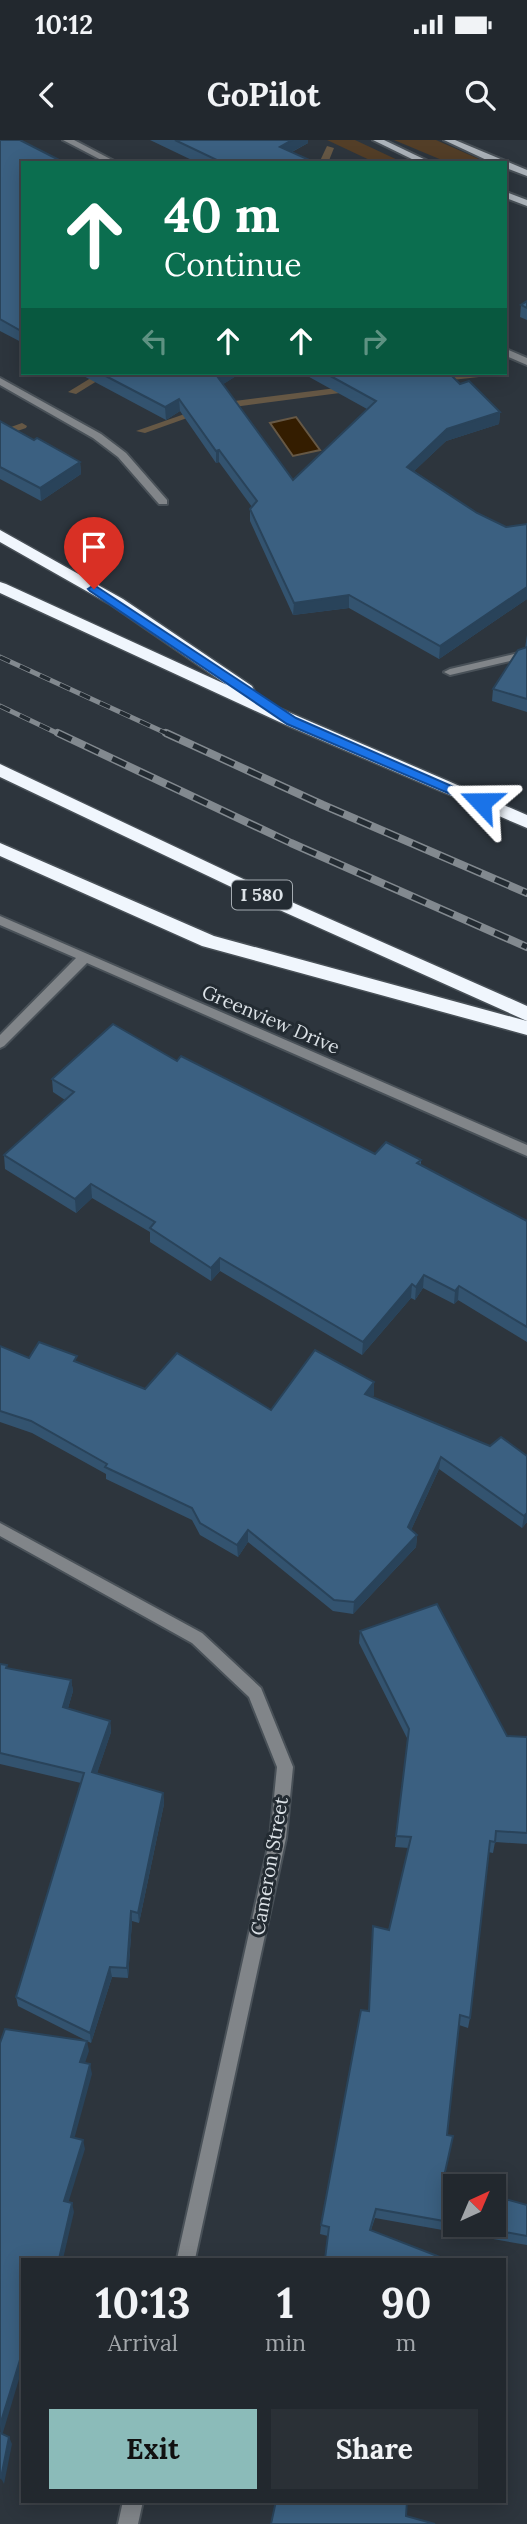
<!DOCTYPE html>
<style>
body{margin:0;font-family:Lora,serif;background:#2a3036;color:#f1f3f6;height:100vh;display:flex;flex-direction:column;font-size:26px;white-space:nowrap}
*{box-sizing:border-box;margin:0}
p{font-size:23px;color:#a2a6aa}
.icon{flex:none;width:38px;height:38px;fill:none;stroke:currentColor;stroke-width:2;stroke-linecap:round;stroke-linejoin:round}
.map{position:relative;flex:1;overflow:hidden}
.side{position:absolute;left:21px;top:2118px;width:485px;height:245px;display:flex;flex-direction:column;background:#22282e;border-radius:0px;box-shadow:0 4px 18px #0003,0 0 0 2px #3f444a}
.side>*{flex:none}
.banner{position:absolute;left:21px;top:21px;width:486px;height:214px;border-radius:0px;box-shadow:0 4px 18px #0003,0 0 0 2px #3f444a;background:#0b6e4f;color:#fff;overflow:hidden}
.needle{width:46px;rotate:44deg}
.tools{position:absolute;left:443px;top:2034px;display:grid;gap:14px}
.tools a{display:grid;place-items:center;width:63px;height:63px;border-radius:0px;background:#22282e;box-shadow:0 4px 18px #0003,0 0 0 2px #3f444a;font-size:35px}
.pin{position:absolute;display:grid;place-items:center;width:60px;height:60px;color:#fff;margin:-72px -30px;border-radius:50% 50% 50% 0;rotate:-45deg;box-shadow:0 0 7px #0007}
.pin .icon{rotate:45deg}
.me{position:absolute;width:77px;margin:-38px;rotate:293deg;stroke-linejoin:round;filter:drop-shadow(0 0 5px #0008)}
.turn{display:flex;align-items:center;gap:24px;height:147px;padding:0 28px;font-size:32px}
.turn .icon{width:91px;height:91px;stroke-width:2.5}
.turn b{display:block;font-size:49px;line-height:60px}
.lanes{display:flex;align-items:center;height:66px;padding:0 28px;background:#0003;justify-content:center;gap:35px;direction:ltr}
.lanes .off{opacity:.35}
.eta{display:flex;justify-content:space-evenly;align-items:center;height:119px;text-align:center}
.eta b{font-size:42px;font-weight:700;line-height:49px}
.action{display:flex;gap:14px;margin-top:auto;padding:14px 28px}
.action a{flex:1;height:80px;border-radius:0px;background:#8bbbb9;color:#111;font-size:28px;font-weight:700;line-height:80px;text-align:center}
.action a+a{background:#2a3036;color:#f1f3f6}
.status{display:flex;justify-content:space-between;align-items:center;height:49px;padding:0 35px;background:#22282e;direction:ltr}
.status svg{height:19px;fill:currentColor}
header{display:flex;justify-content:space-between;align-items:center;height:91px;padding:0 28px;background:#22282e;font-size:32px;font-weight:700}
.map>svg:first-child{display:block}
</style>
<div class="status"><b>10:12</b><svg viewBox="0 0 49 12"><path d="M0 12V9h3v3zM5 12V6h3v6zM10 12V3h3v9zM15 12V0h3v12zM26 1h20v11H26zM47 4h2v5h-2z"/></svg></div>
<header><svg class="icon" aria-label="back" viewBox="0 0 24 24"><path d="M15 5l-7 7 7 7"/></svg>GoPilot<svg class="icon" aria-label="search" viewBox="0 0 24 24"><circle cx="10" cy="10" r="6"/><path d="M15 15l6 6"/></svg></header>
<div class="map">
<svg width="527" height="2384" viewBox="0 0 527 2384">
<rect width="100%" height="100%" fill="#2d353d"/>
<g fill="#533e27">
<polygon points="327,0 355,0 404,23 376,23"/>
<polygon points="394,0 436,0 488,23 449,23"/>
</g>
<polygon fill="#341d00" stroke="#665845" stroke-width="2" points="296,277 320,310 293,316 270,283"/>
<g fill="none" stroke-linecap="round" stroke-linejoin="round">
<g fill="#665845" fill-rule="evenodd">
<polygon points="327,6 334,8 328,23 319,23"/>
<polygon points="99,233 110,233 76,254 68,252"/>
<polygon points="464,233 493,233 488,236 434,242 429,239 434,236"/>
<polygon points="352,246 357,249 355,251 219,269 214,266 219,263"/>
<polygon points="196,270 204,272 145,293 136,291"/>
<polygon points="22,283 27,286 26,288 0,297 0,291"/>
</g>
<g stroke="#495158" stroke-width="4">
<polygon id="lane" points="527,511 527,517 450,535 444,532 450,529"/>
</g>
<g stroke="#495158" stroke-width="4">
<g id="street">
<polygon points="63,0 74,0 118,23 107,23"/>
<polygon points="506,209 527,218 527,225 506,216"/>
<polygon points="0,238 101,294 126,313 167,360 167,364 159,364 118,317 93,298 0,245"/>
<polygon points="0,776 527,1005 527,1016 87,823 4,906 0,908 0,895 76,818 0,785"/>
<polygon points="0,1383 202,1493 261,1548 293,1627 286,1698 195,2119 177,2119 270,1698 277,1627 249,1557 192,1503 0,1396"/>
<polygon points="123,2361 143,2361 138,2384 118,2384"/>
</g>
</g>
<g stroke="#495158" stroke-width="4">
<g id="secondary">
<polygon points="373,0 384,0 432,23 420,23"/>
<polygon points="444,0 455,0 527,30 527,36 506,28 506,23 493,23"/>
<polygon points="506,52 527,60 527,66 506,58"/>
</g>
</g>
<g stroke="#495158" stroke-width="3">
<g id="highway">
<polygon points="0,390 123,459 252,546 254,550 249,555 527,675 527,688 286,585 0,453 0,442 6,444 227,545 111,465 0,402"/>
<polygon points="0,624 296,764 527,866 527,881 284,772 0,637"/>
<polygon points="0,703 214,796 527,881 527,895 202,806 0,716"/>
</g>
</g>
<use href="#lane" fill="#818589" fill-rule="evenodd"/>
<use href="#street" fill="#818589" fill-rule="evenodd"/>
<use href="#secondary" fill="#acb3ba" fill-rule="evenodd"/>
<use href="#highway" fill="#f0f6fd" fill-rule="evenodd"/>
<g stroke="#82898f" stroke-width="5">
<g id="rail-far1">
<polyline points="0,517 170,595"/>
<polyline points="0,566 61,595"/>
</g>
</g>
<g stroke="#82898f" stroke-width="8">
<g id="rail">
<polyline points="58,593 291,703 527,807"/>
<polyline points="166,593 323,665 527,753"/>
</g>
</g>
<use href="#rail-far1" stroke="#232b32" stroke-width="3.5" stroke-dasharray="11" stroke-linecap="butt"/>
<use href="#rail" stroke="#232b32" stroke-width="5" stroke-dasharray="15" stroke-linecap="butt"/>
</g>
<g fill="#33536f">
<polygon points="0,0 24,2 23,23 23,203 0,191"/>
<polygon points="150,0 308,0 308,3 292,12 316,23 198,23"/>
<polygon points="527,161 527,180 520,177 521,165"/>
<polygon points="78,233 241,233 223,244 293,340 367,269 302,233 449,233 460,244 500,272 499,284 446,301 414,331 477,373 506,387 527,384 527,459 439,519 349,468 293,475 250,381 250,369 252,367 219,322 216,323 180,271 166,280"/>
<polygon points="0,281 34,300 80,322 81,334 41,361 0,339"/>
<polygon points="527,495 527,572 492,561 493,549 525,508"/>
<polygon points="177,921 375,1014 421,1020 421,1025 527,1081 527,1202 458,1160 454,1164 423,1148 415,1160 411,1158 362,1215 220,1131 211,1141 150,1102 150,1092 92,1058 76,1073 5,1029 4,1015 65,960 53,952 52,939"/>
<polygon points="0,1206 29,1218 78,1222 145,1249 271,1270 374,1242 374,1255 372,1257 490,1306 527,1316 527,1382 522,1388 439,1329 411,1390 417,1395 416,1407 353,1474 333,1471 248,1402 238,1417 200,1395 192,1380 106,1339 106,1334 32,1293 0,1282"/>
<polygon points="360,1491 507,1596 527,1597 527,1704 495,1702 493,1713 488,1712 470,1878 468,1888 459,1885 447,1995 443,2042 455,2046 455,2084 494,2084 527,2065 527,2105 375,2078 371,2090 328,2096 320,2094 321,2085 369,1871 373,1786 389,1790 409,1708 395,1707 408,1600 359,1503"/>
<polygon points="0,1524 8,1529 71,1540 73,1551 68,1568 110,1581 111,1592 97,1633 163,1653 164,1664 139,1783 132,1781 128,1838 112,1837 91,1903 18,1866 16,1857 81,1643 0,1624"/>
</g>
<g fill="#29435a">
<polygon points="292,0 308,0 308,3 280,18 280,7"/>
<polygon points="221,233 241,233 217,248 217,236"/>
<polygon points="179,259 180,271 166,280 165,267"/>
<polygon points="500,272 499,284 446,301 406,339 407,327 447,289"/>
<polygon points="219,310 219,322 216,323 216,311"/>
<polygon points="80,322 81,334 41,361 40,348"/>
<polygon points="527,447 527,459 439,519 440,506"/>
<polygon points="349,455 349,468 293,475 294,463"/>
<polygon points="91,1044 92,1058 76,1073 75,1059"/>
<polygon points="220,1118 220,1131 211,1141 211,1128"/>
<polygon points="424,1135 423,1148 415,1160 416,1147"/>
<polygon points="412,1144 411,1158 362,1215 363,1202"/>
<polygon points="459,1146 458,1160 454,1164 455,1151"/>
<polygon points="374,1242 374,1255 364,1266 365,1254"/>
<polygon points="441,1317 439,1329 407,1399 408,1387"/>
<polygon points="527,1373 527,1382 522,1388 524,1376"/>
<polygon points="248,1390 248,1402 238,1417 237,1405"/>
<polygon points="417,1395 416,1407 353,1474 354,1462"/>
<polygon points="71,1540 73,1551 65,1578 63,1567"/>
<polygon points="110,1581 111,1592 94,1643 92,1632"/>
<polygon points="163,1653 164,1664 139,1783 138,1773"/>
<polygon points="131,1771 132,1781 128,1838 127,1828"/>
<polygon points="110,1827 112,1837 91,1903 90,1893"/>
<polygon points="87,1901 89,1911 82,1932 80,1922"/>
<polygon points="90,1924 92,1934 72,2007 71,1997"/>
<polygon points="83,2000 85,2009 66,2070 64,2061"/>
<polygon points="72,2063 74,2072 63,2119 59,2119"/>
<polygon points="23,2210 23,2226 1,2299 0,2285"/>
<polygon points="9,2297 12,2304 4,2344 1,2338"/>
</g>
<g fill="#3b6081" stroke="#29435a" stroke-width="2">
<polygon points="0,0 20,0 65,23 23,23 23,192 0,179"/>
<polygon points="175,0 292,0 280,7 316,23 223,23"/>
<polygon points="527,161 527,168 521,165"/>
<polygon points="100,233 221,233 217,236 293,340 376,261 325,233 449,233 460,244 469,241 500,272 447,289 407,327 477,373 506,387 527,384 527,447 440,506 349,455 294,463 250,369 257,361 219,310 216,311 179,259 165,267"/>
<polygon points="0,281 34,300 37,298 80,322 40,348 0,327"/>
<polygon points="527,507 527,559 493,549 518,510"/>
<polygon points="113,884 177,921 181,916 375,1014 386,1002 421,1020 417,1023 527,1081 527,1187 459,1146 455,1151 424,1135 416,1147 412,1144 363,1202 220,1118 211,1128 150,1088 155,1082 91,1044 75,1059 4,1015 74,952 52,939"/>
<polygon points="39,1202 77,1216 74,1221 145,1249 177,1213 271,1270 315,1210 374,1242 365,1254 490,1306 501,1297 527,1316 527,1373 524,1376 441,1317 408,1387 417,1395 354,1462 334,1460 248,1390 237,1405 200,1383 192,1368 105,1327 107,1324 31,1281 0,1271 0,1206 29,1218"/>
<polygon points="437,1464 507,1596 527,1597 527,1693 496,1691 495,1702 490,1701 470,1878 460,1875 447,1995 453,1996 443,2041 458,2046 455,2046 455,2083 376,2069 370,2090 445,2119 325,2119 329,2087 321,2085 361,1870 369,1871 373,1786 389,1790 411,1697 396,1696 409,1589 360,1491"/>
<polygon points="0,1524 7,1525 6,1528 71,1540 63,1567 110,1581 92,1632 163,1653 138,1773 131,1771 127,1828 110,1827 90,1893 16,1857 84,1633 0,1613"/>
<polygon points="5,1889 87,1901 80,1922 90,1924 71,1997 83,2000 64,2061 72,2063 59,2119 23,2119 23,2210 0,2285 0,1903"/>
<polygon points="494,2056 527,2065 527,2096 461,2084 494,2084"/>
<polygon points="0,2293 9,2297 1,2338 0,2337"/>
<polygon points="276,2361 407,2361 406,2376 435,2384 271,2384"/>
</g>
<polygon fill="#1a73e8" stroke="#114b97" stroke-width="2" points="94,445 296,578 488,662 486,665 476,665 287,584 90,451 88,449"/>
<g text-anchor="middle" stroke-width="6" stroke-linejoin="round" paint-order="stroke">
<rect fill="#232b32" stroke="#a4abb1" stroke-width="2" x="232" y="740.5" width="60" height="29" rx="5"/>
<g font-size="18" font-weight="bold" fill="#dce2e7">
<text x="262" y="761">I 580</text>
</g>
<g font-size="19" fill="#dce2e7" stroke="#232b32">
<text transform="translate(271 879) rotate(23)" y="7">Greenview Drive</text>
<text transform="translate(269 1726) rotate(-80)" y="7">Cameron Street</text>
</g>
</g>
</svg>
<div class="tools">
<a><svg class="needle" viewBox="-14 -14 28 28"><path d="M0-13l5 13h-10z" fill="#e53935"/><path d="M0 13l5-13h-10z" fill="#a2a6aa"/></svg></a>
</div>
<div class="pin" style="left:94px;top:449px;background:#d93025"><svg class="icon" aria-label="arrive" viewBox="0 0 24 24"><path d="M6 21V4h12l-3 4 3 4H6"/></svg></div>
<svg class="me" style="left:481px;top:662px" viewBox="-20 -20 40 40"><path d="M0-17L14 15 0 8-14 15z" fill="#1a73e8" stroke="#fff" stroke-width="4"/></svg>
<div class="banner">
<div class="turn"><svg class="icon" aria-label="ahead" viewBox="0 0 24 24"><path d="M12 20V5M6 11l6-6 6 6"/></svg><div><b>40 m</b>Continue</div></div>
<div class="lanes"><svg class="icon off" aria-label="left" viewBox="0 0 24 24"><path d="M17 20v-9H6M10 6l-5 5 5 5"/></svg><svg class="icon" aria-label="ahead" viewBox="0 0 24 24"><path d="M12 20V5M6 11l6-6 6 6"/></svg><svg class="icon" aria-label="ahead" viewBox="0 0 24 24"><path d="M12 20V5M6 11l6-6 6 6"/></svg><svg class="icon off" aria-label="right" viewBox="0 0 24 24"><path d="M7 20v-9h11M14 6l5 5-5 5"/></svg></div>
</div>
<section class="side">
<div class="eta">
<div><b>10:13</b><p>Arrival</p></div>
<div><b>1</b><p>min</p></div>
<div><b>90</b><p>m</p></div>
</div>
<div class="action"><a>Exit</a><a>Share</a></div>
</section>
</div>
